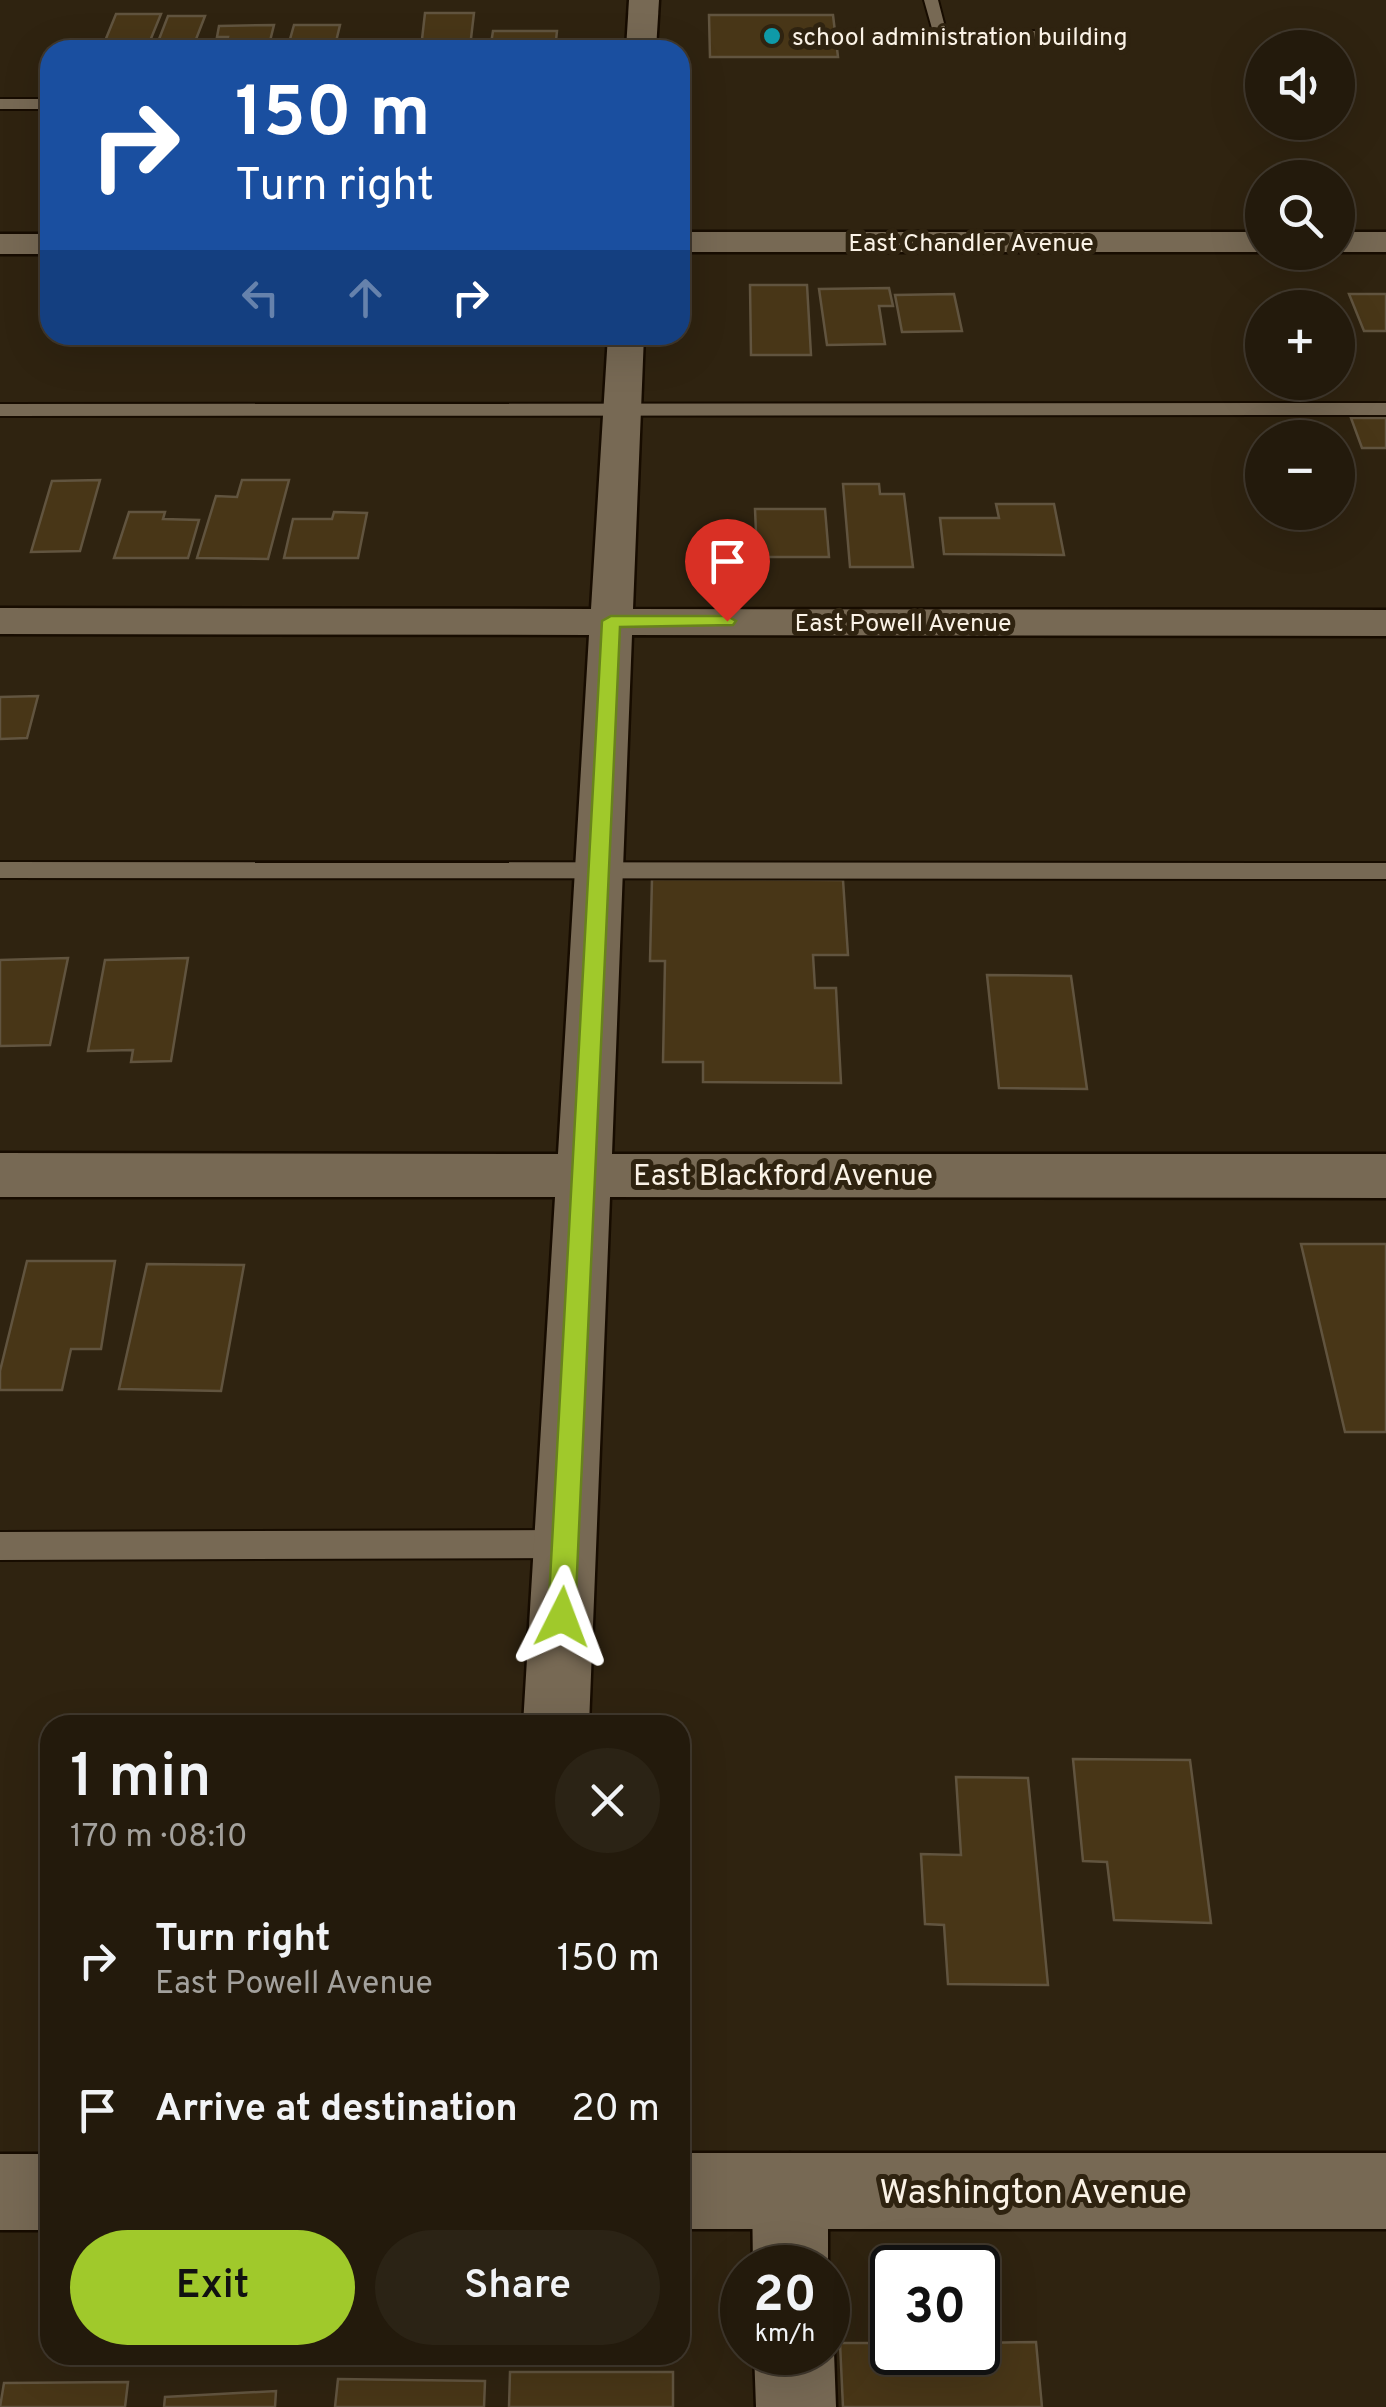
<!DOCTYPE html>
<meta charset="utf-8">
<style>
body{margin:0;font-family:Overpass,sans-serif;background:#2b2315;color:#f1f3f6;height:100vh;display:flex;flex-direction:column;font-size:38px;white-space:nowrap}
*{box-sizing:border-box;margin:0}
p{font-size:32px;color:#a3a19d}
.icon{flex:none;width:55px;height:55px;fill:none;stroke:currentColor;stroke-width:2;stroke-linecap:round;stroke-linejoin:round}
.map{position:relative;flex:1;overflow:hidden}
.side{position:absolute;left:40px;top:1715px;width:650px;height:650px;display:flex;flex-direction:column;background:#231a0c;border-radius:30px;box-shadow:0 10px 40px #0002,0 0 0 2px #40382d}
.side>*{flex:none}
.hud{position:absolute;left:40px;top:40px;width:650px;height:305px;border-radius:30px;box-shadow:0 10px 40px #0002,0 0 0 2px #40382d;background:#1a4fa0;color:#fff;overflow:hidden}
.tools{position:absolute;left:1245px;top:30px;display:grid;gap:20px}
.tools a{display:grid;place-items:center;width:110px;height:110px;border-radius:50%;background:#231a0c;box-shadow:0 10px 40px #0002,0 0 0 2px #40382d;font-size:50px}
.speed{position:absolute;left:720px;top:2245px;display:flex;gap:20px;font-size:50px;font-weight:700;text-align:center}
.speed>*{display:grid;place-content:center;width:130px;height:130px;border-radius:50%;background:#231a0c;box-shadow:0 10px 40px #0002,0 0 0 2px #40382d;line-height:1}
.speed small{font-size:25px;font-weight:400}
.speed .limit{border:5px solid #111;border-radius:15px;background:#fff;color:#111}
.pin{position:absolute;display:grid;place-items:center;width:85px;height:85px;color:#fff;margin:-102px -42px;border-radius:50% 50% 50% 0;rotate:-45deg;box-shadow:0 0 10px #0007}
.pin .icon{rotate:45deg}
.me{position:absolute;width:110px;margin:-55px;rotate:3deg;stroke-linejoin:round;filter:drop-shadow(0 0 8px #0008)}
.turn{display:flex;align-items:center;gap:35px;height:210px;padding:0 30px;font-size:45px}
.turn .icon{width:130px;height:130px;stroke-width:2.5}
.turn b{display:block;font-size:70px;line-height:85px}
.lanes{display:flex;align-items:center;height:95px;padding:0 30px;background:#0003;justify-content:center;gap:50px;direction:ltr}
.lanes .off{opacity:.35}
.round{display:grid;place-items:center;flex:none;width:105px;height:105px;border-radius:52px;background:#2b2315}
.headline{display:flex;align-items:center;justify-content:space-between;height:170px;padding:0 30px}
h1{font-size:60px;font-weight:600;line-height:75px}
.primary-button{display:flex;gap:20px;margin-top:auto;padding:20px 30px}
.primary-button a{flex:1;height:115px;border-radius:60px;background:#a0c92b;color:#111;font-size:40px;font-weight:600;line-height:115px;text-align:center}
.primary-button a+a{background:#2b2315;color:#f1f3f6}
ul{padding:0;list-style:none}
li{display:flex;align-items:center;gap:30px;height:150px;padding:0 30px}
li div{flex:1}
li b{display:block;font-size:38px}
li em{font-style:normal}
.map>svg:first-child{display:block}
</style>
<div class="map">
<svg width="1386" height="2407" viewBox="0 0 1386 2407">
<rect width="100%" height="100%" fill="#2f2310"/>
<g fill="#483617" stroke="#61543f" stroke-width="2.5">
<polygon points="425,13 474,13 470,47 421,48"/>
<polygon points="116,14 161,14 150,41 105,41"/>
<polygon points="709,15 833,15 838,57 710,57"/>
<polygon points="168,16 205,16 193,47 156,47"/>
<polygon points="274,25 269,45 226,45 228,37 217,37 219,26"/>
<polygon points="294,25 340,25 334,50 287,50"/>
<polygon points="493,31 557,31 555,50 490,50"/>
<polygon points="750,285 807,285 811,355 751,355"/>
<polygon points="889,288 893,306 879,306 885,344 827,345 819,289"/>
<polygon points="954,294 962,331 902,332 895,295"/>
<polygon points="1349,294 1386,294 1386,331 1364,331"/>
<polygon points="490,335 544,335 543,340 490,340"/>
<polygon points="1351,418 1386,418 1386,448 1362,448"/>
<polygon points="100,480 80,551 31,552 52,481"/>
<polygon points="242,480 289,480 268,559 197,558 216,496 237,497"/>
<polygon points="843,484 879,484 880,494 904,494 913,567 850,567"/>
<polygon points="996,504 1054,504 1064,555 944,554 940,518 999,518"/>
<polygon points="755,509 825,509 829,557 757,557"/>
<polygon points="129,512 165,512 163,519 199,520 188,558 114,558"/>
<polygon points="334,512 367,513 358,558 284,558 293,519 332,519"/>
<polygon points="38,696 27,738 0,739 0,697"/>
<polygon points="652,879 843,880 848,955 813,955 815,988 836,988 841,1083 703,1082 703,1062 663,1062 665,961 650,961"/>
<polygon points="68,958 50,1045 0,1046 0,960"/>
<polygon points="188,958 171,1061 131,1062 133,1050 88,1051 105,960"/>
<polygon points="987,975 1071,976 1087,1089 999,1088"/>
<polygon points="1301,1244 1386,1244 1386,1432 1345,1432"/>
<polygon points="27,1261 115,1261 101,1349 71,1349 62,1390 0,1390 0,1371"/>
<polygon points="147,1264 244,1265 221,1391 119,1389"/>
<polygon points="1073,1759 1190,1760 1211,1923 1114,1920 1107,1862 1083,1861"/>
<polygon points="956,1777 1028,1778 1048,1985 948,1984 944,1925 925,1924 921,1854 961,1855"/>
<polygon points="1036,2342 1042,2407 843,2407 840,2343 892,2343 892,2352 978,2352 978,2343"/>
<polygon points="510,2372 673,2372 673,2407 509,2407"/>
<polygon points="338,2379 485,2381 484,2407 335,2407"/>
<polygon points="128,2382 125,2407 0,2407 4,2383"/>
<polygon points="276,2391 275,2407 164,2407 165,2397"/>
</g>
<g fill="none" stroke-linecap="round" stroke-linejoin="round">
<g stroke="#170c00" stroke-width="4">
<g id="lane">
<polygon points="924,0 938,0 946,31 1051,31 1058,35 1051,39 935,39"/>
<rect x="0" y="99" width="50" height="10"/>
<polygon points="1386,403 1386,415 0,416 0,404"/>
<polygon points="0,862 1386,863 1386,879 0,878"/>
<polygon points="565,1530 576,1534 581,1544 576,1554 565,1558 0,1560 0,1532"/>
</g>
</g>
<g stroke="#170c00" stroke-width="5">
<g id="street">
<polygon points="629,0 659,0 656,50 626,50"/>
<rect x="680" y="232" width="582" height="20"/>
<rect x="1338" y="232" width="48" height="20"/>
<rect x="0" y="234" width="50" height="20"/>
<polygon points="608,335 644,335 633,609 1386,610 1386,636 632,635 612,1154 1386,1154 1386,1198 610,1197 589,1725 523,1725 555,1197 0,1197 0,1153 558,1154 589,635 0,634 0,608 591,609"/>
<polygon points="790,2153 817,2164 828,2191 828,2276 828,2268 753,2268 752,2191 763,2164"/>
<polygon points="828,2337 834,2352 836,2407 756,2407 754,2352 828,2352"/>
</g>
</g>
<g stroke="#170c00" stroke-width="5">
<g id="secondary">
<rect x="680" y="2153" width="706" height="76"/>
<rect x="0" y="2154" width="50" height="76"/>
</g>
</g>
<use href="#lane" fill="#776954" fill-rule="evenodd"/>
<use href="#street" fill="#776954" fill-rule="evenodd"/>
<use href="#secondary" fill="#776954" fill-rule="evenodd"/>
</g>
<polygon fill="#a0c92b" stroke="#68831c" stroke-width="2.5" points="727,616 736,621 733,625 620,627 575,1617 571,1626 562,1629 552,1626 548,1617 602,621 611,616"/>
<circle fill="#0f9aa8" stroke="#2f2310" stroke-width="4" cx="772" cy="36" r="10"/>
<g text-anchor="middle" stroke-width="10" stroke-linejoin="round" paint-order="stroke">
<g font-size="25" fill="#faf2e6" stroke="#2f2310" text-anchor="start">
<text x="792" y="45">school administration building</text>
</g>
<g font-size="25" fill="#faf2e6" stroke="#2f2310">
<text x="971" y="251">East Chandler Avenue</text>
<text x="903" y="631">East Powell Avenue</text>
</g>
<g font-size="30" fill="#faf2e6" stroke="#2f2310">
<text x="783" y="1185">East Blackford Avenue</text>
</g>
<g font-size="35" fill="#faf2e6" stroke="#2f2310">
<text x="1033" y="2203">Washington Avenue</text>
</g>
</g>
</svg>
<div class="tools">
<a><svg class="icon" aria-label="sound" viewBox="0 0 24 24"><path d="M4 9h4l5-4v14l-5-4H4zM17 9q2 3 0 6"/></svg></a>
<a><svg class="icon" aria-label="search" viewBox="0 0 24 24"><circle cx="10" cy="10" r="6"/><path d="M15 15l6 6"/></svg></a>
<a>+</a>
<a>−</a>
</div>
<div class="speed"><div>20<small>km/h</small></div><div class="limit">30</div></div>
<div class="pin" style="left:727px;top:621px;background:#d93025"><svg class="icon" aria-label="arrive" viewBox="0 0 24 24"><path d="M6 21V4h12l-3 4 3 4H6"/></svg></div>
<svg class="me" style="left:562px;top:1617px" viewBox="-20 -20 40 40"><path d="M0-17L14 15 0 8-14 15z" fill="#a0c92b" stroke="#fff" stroke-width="4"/></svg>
<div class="hud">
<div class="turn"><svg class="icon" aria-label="right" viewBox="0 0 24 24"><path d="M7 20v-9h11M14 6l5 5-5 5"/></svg><div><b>150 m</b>Turn right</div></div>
<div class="lanes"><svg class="icon off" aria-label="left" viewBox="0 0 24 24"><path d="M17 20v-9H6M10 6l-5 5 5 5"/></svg><svg class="icon off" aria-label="ahead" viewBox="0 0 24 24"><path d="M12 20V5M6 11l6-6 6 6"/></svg><svg class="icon" aria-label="right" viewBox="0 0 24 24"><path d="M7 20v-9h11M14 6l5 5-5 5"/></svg></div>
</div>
<section class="side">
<div class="headline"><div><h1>1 min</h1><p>170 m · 08:10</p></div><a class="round"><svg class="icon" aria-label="close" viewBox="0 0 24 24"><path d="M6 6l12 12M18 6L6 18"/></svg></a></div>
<ul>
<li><svg class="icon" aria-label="right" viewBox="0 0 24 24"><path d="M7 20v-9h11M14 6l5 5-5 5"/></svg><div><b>Turn right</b><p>East Powell Avenue</p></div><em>150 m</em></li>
<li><svg class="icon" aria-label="arrive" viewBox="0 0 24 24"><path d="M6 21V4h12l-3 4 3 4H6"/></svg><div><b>Arrive at destination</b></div><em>20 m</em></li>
</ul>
<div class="primary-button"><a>Exit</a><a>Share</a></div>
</section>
</div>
